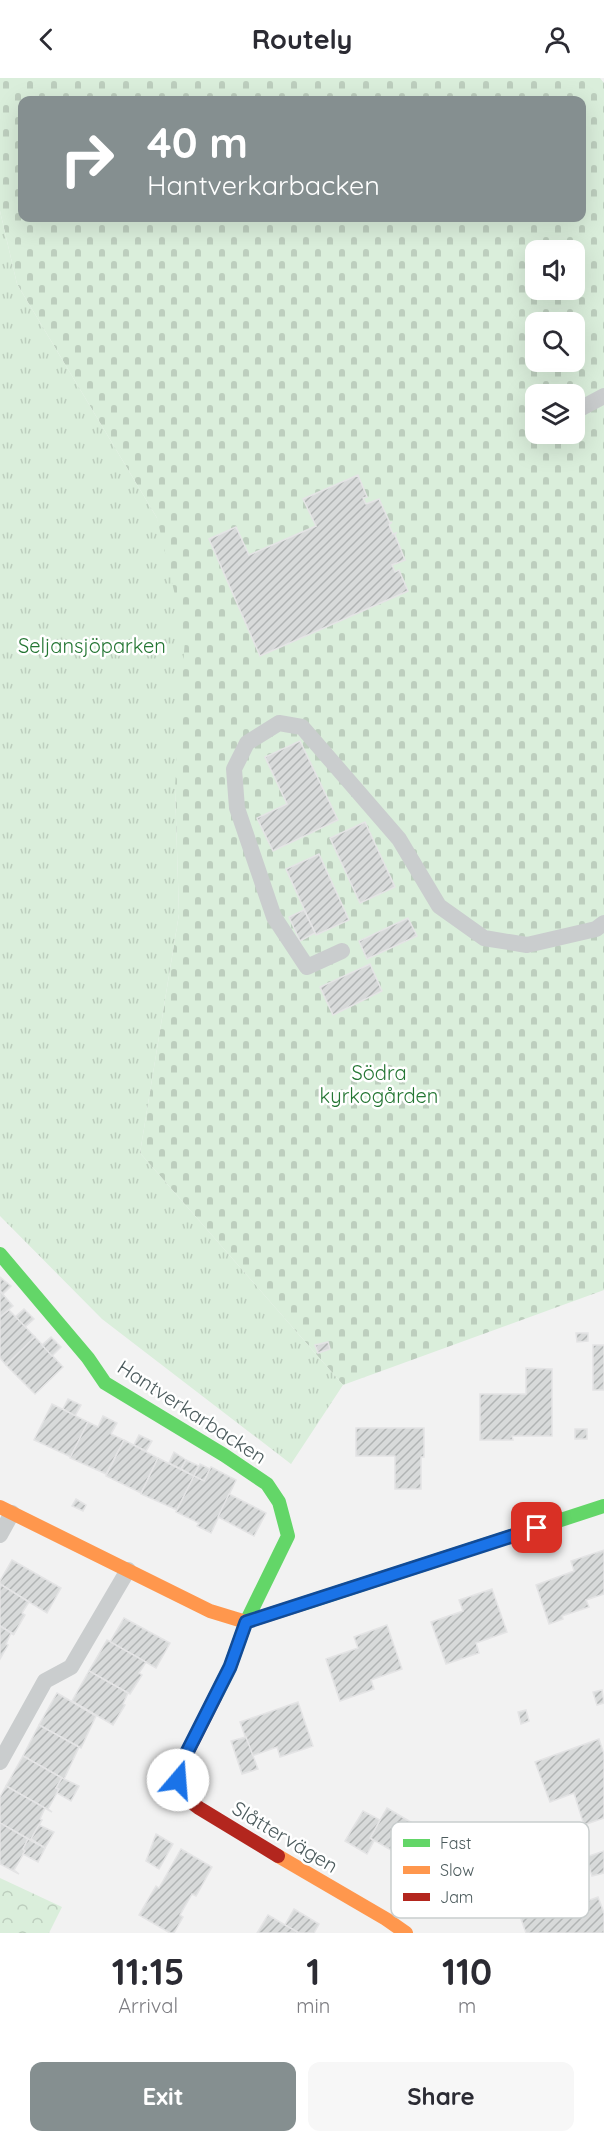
<!DOCTYPE html>
<meta charset="utf-8">
<style>
body{margin:0;font-family:Quicksand,sans-serif;background:#f7f7f7;color:#2b2b33;height:100vh;display:flex;flex-direction:column;font-size:22px;white-space:nowrap}
*{box-sizing:border-box;margin:0}
p{font-size:20px;color:#7c7c81}
.icon{flex:none;width:33px;height:33px;fill:none;stroke:currentColor;stroke-width:2;stroke-linecap:round;stroke-linejoin:round}
.map{position:relative;height:1855px;overflow:hidden}
.side{display:flex;flex-direction:column;background:#fff;flex:1}
.side>*{flex:none}
.guide{position:absolute;left:18px;top:18px;width:568px;height:126px;border-radius:12px;box-shadow:0 6px 24px #0002;background:#858f90;color:#fff;overflow:hidden}
.buttons{position:absolute;left:525px;top:162px;display:grid;gap:12px}
.buttons a{display:grid;place-items:center;width:60px;height:60px;border-radius:12px;background:#fff;box-shadow:0 6px 24px #0002;font-size:30px}
.pin{position:absolute;display:grid;place-items:center;width:51px;height:51px;color:#fff;margin:-26px;border-radius:12px;box-shadow:0 3px 9px #0006}
.me{position:absolute;width:66px;margin:-33px;rotate:18deg;stroke-linejoin:round;filter:drop-shadow(0 0 4px #0008)}
.turn{display:flex;align-items:center;gap:21px;height:126px;padding:0 30px;font-size:27px}
.turn .icon{width:78px;height:78px;stroke-width:2.5}
.turn b{display:block;font-size:42px;line-height:51px}
.eta{display:flex;justify-content:space-evenly;align-items:center;height:102px;text-align:center}
.eta b{font-size:36px;font-weight:700;line-height:42px}
.primary-button{display:flex;gap:12px;margin-top:auto;padding:12px 30px}
.primary-button a{flex:1;height:69px;border-radius:12px;background:#858f90;color:#fff;font-size:24px;font-weight:700;line-height:69px;text-align:center}
.primary-button a+a{background:#f7f7f7;color:#2b2b33}
header{display:flex;justify-content:space-between;align-items:center;height:78px;padding:0 30px;background:#fff;font-size:27px;font-weight:700}
.map>svg:first-child{display:block}
</style>
<header><svg class="icon" aria-label="back" viewBox="0 0 24 24"><path d="M15 5l-7 7 7 7"/></svg>Routely<svg class="icon" aria-label="person" viewBox="0 0 24 24"><circle cx="12" cy="8" r="4"/><path d="M4 21q1-7 8-7t8 7"/></svg></header>
<div class="map">
<svg width="604" height="1855" viewBox="0 0 604 1855">
<defs>
<pattern id="forest-crowns" width="20" height="18" patternUnits="userSpaceOnUse" patternTransform="scale(1.5)"><rect width="20" height="18" fill="#daeedb"/><path d="M2 6a3 3 0 1 1 6 0M12 15a3 3 0 1 1 6 0" fill="none" stroke="#bdcebe"/></pattern>
<pattern id="cemetery-stones" width="16" height="16" patternUnits="userSpaceOnUse" patternTransform="scale(1.5)"><rect width="16" height="16" fill="#daeedb"/><path d="M2 7V4a2 2 0 0 1 4 0v3zM10 15v-3a2 2 0 0 1 4 0v3z" fill="#bdcebe"/></pattern>
<pattern id="park-tufts" width="24" height="20" patternUnits="userSpaceOnUse" patternTransform="scale(1.5)"><rect width="24" height="20" fill="#daeedb"/><path d="M3 7l-1-3M5 7V3M7 7l1-3M15 17l-1-3M17 17v-4M19 17l1-3" fill="none" stroke="#bdcebe"/></pattern>
<pattern id="building-hatch" width="6" height="6" patternUnits="userSpaceOnUse" patternTransform="scale(1.5)"><rect width="6" height="6" fill="#d8dada"/><path d="M-1 1l2-2M0 6l6-6M5 7l2-2" fill="none" stroke="#b1b4b4"/></pattern>
</defs>
<rect width="100%" height="100%" fill="#f2f2f2"/>
<polygon fill="url(#forest-crowns)" points="0,1800 62,1829 49,1855 0,1855"/>
<path fill="url(#cemetery-stones)" fill-rule="evenodd" d="M0 0H600L604 5V1212L343 1307 140 1075 179 836 175 709 157 440 17 206 0 133ZM22 22H582V140H22ZM536 172H574V212H536ZM536 244H574V284H536ZM536 316H574V356H536Z"/>
<polygon fill="url(#park-tufts)" points="0,133 17,206 157,440 185,560 175,709 179,836 140,1075 343,1307 291,1386 102,1241 0,1138"/>
<g fill="url(#building-hatch)" stroke="#e4e4e5" stroke-width="1.5">
<polygon points="358,397 367,419 363,420 366,426 379,421 390,445 392,444 389,447 393,456 396,455 395,457 405,482 392,487 395,494 399,492 408,513 260,578 209,461 236,449 249,477 316,448 303,421"/>
<polygon points="300,663 338,742 273,773 257,740 287,726 265,679"/>
<polygon points="365,744 395,809 360,825 330,760"/>
<polygon points="319,776 349,842 316,857 286,791"/>
<polygon points="304,832 315,855 300,863 289,839"/>
<polygon points="408,840 417,858 367,881 359,863"/>
<polygon points="370,886 382,913 333,937 320,909"/>
<polygon points="0,1199 11,1208 3,1216 0,1213"/>
<polygon points="0,1213 13,1228 0,1239"/>
<polygon points="24,1231 34,1241 25,1249 15,1239"/>
<polygon points="9,1232 35,1259 6,1287 0,1280 0,1239"/>
<polygon points="576,1255 588,1255 588,1263 577,1264"/>
<polygon points="35,1259 63,1289 35,1316 6,1287"/>
<polygon points="51,1259 61,1269 52,1278 42,1267"/>
<polygon points="328,1264 330,1271 318,1275 315,1267"/>
<rect x="593" y="1267" width="11" height="45"/>
<polygon points="526,1290 552,1291 552,1358 512,1358 513,1362 480,1362 480,1316 526,1316"/>
<polygon points="68,1321 81,1327 75,1338 63,1331"/>
<polygon points="52,1326 88,1344 71,1379 34,1362"/>
<polygon points="103,1338 117,1345 111,1356 124,1362 106,1396 70,1380 88,1344 98,1349"/>
<polygon points="356,1350 424,1350 424,1379 421,1379 421,1411 395,1411 395,1378 356,1378"/>
<rect x="575" y="1351" width="12" height="10"/>
<polygon points="139,1357 152,1363 146,1373 134,1367"/>
<polygon points="124,1362 158,1380 141,1415 106,1398"/>
<polygon points="174,1374 186,1382 181,1391 169,1385"/>
<polygon points="158,1380 194,1398 177,1432 141,1416"/>
<polygon points="186,1382 199,1388 194,1398 181,1391"/>
<polygon points="200,1386 210,1391 204,1403 194,1398"/>
<polygon points="211,1389 236,1402 211,1455 197,1448 199,1445 176,1434 194,1398 204,1403"/>
<polygon points="229,1416 266,1435 254,1458 218,1439"/>
<polygon points="76,1421 86,1427 83,1433 72,1428"/>
<polygon points="604,1472 604,1516 586,1522 589,1529 562,1538 563,1541 549,1546 536,1507 574,1493 571,1483"/>
<polygon points="12,1482 61,1510 47,1535 0,1506 0,1503"/>
<polygon points="0,1506 29,1524 22,1535 25,1537 14,1556 0,1548"/>
<polygon points="492,1511 507,1554 476,1565 479,1575 446,1586 431,1544 463,1533 459,1522"/>
<polygon points="124,1540 170,1565 156,1590 110,1564"/>
<polygon points="387,1547 402,1591 371,1602 374,1611 340,1623 326,1581 358,1570 354,1559"/>
<polygon points="0,1548 14,1557 11,1555 6,1566 8,1567 0,1581"/>
<polygon points="107,1562 146,1584 139,1595 142,1597 130,1616 89,1593"/>
<polygon points="89,1593 128,1615 123,1626 125,1627 113,1647 72,1623"/>
<polygon points="602,1612 604,1625 597,1627 593,1614"/>
<polygon points="57,1615 96,1638 81,1670 39,1647"/>
<polygon points="298,1624 313,1668 280,1679 277,1669 252,1678 240,1644"/>
<polygon points="526,1632 529,1643 521,1646 518,1634"/>
<polygon points="39,1647 79,1669 64,1701 23,1678"/>
<polygon points="246,1659 258,1691 242,1696 231,1663"/>
<polygon points="599,1661 604,1676 604,1740 584,1747 574,1715 550,1724 535,1684"/>
<polygon points="23,1678 62,1700 56,1710 59,1711 48,1731 52,1734 6,1708"/>
<polygon points="62,1700 79,1708 71,1723 57,1715 59,1711 56,1710"/>
<polygon points="6,1708 45,1730 40,1741 42,1742 31,1761 36,1765 0,1745 0,1719"/>
<polygon points="387,1730 448,1766 428,1800 403,1785 405,1780 370,1760"/>
<polygon points="363,1733 380,1742 370,1760 374,1763 367,1776 345,1763"/>
<polygon points="0,1745 28,1761 23,1771 25,1773 14,1792 19,1796 0,1786"/>
<polygon points="39,1747 54,1754 45,1770 31,1761"/>
<polygon points="156,1756 173,1766 159,1791 146,1783"/>
<polygon points="28,1761 45,1770 38,1784 23,1776 25,1773 23,1771"/>
<polygon points="181,1771 212,1789 196,1818 192,1816 180,1837 183,1839 174,1855 170,1855 139,1837 156,1808 159,1810"/>
<polygon points="604,1773 604,1795 592,1798 586,1779"/>
<polygon points="576,1806 582,1825 598,1819 604,1835 604,1855 526,1855 516,1827"/>
<polygon points="294,1831 319,1846 314,1855 299,1855 285,1847"/>
<polygon points="268,1837 285,1847 299,1855 257,1855"/>
</g>
<g fill="none" stroke-linecap="round" stroke-linejoin="round">
<g stroke="#cacdce" stroke-width="16">
<polyline points="574,334 604,318"/>
<polyline points="342,873 307,889 274,839 237,730 234,691 247,665 279,645 302,649 399,761 439,828 484,860 527,867 596,851 604,845"/>
<polyline points="0,1457 12,1435"/>
<polyline points="0,1684 45,1603 71,1589 128,1492"/>
</g>
<g stroke="#63d668" stroke-width="14">
<polyline points="0,1176 88,1280 105,1305 224,1377 267,1406 279,1424 288,1458 246,1544 230,1589 215,1619"/>
<polyline points="302,1526 604,1428"/>
</g>
<g stroke="#ff974d" stroke-width="14">
<polyline points="0,1429 210,1533 246,1544 302,1526"/>
<polyline points="278,1778 386,1841 406,1855"/>
</g>
<path stroke="#b3261e" stroke-width="14" d="M215 1619C208 1633 201 1647 194 1661 180 1689 168 1708 199 1730L278 1778"/>
</g>
<g fill="none" stroke-linecap="round" stroke-linejoin="round">
<g stroke="#114b97" stroke-width="15">
<polyline id="route" points="178,1702 180,1688 230,1589 246,1544 537,1450"/>
</g>
<use href="#route" stroke="#1a73e8" stroke-width="10"/>
</g>
<g text-anchor="middle" stroke-width="5" stroke-linejoin="round" paint-order="stroke">
<g font-size="20" fill="#247633" stroke="#fff">
<text x="92" y="575">Seljansjöparken</text>
<text x="379" y="1002">Södra<tspan x="379" dy="23">kyrkogården</tspan></text>
</g>
<g font-size="20" fill="#4b5a5c" stroke="#fff">
<text transform="translate(192 1334) rotate(33)" y="7">Hantverkarbacken</text>
<text transform="translate(285 1759) rotate(31)" y="7">Slåttervägen</text>
</g>
</g>
<rect x="391" y="1744" width="198" height="96" rx="9" fill="#fff" stroke="#c9cece" stroke-width="1.5"/>
<rect x="403" y="1761" width="27" height="8" fill="#63d668"/>
<rect x="403" y="1788" width="27" height="8" fill="#ff974d"/>
<rect x="403" y="1815" width="27" height="8" fill="#b3261e"/>
<g font-size="16" fill="#4b5a5c">
<text x="440" y="1771">Fast</text>
<text x="440" y="1798">Slow</text>
<text x="440" y="1825">Jam</text>
</g>
</svg>
<div class="buttons">
<a><svg class="icon" aria-label="sound" viewBox="0 0 24 24"><path d="M4 9h4l5-4v14l-5-4H4zM17 9q2 3 0 6"/></svg></a>
<a><svg class="icon" aria-label="search" viewBox="0 0 24 24"><circle cx="10" cy="10" r="6"/><path d="M15 15l6 6"/></svg></a>
<a><svg class="icon" aria-label="layers" viewBox="0 0 24 24"><path d="M12 4l9 5-9 5-9-5zM3 14l9 5 9-5"/></svg></a>
</div>
<div class="pin" style="left:537px;top:1450px;background:#d93025"><svg class="icon" aria-label="arrive" viewBox="0 0 24 24"><path d="M6 21V4h12l-3 4 3 4H6"/></svg></div>
<svg class="me" style="left:178px;top:1702px" viewBox="-20 -20 40 40"><circle r="19" fill="#fff"/><path d="M0-13L10 11 0 6-10 11z" fill="#1a73e8"/></svg>
<div class="guide">
<div class="turn"><svg class="icon" aria-label="right" viewBox="0 0 24 24"><path d="M7 20v-9h11M14 6l5 5-5 5"/></svg><div><b>40 m</b>Hantverkarbacken</div></div>
</div>
</div>
<section class="side">
<div class="eta">
<div><b>11:15</b><p>Arrival</p></div>
<div><b>1</b><p>min</p></div>
<div><b>110</b><p>m</p></div>
</div>
<div class="primary-button"><a>Exit</a><a>Share</a></div>
</section>
